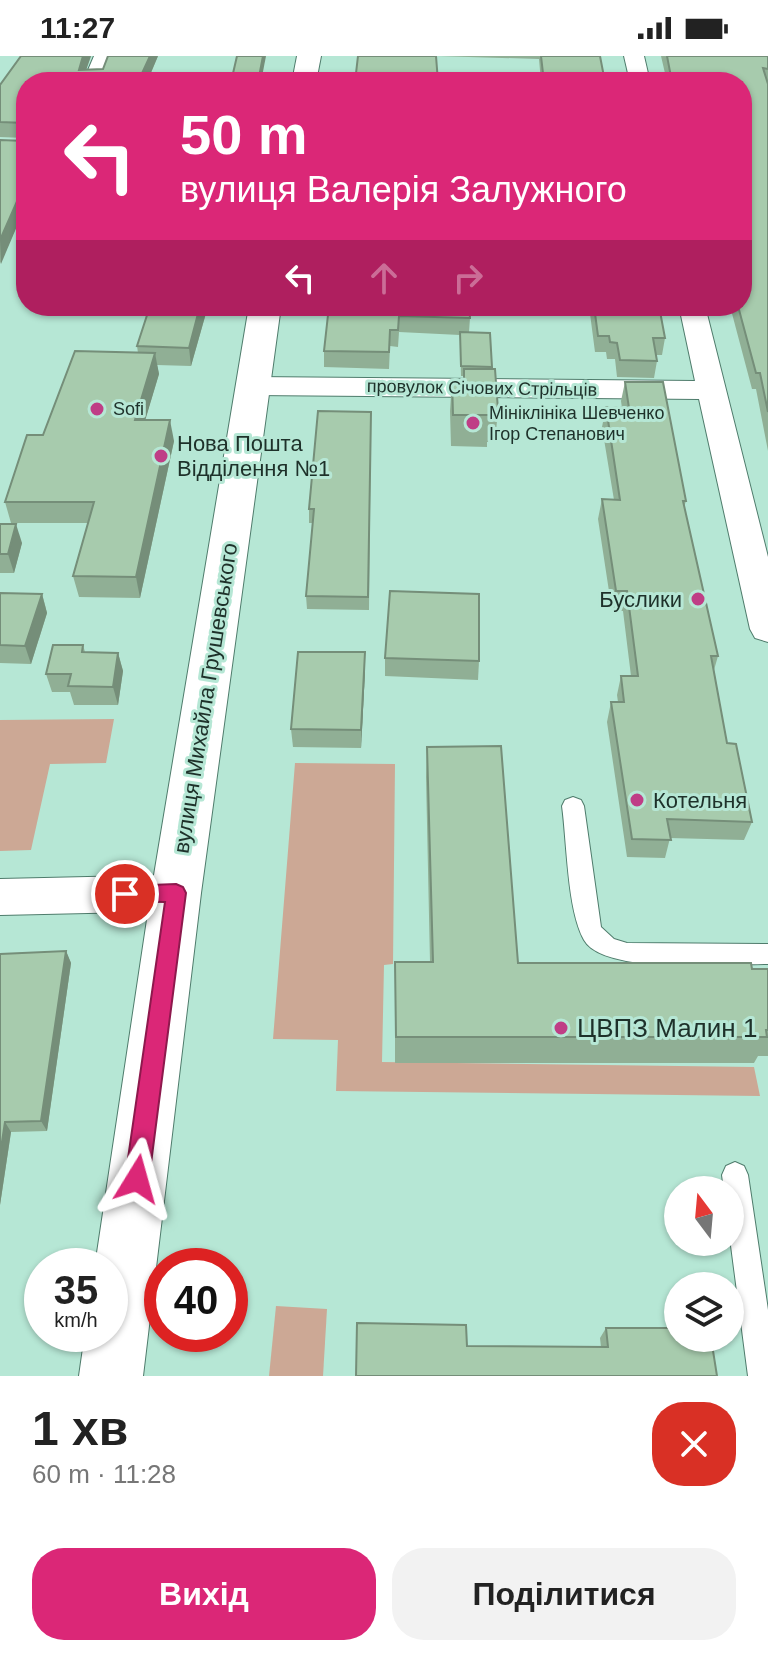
<!DOCTYPE html>
<html lang="uk">
<meta charset="utf-8">
<style>
body{margin:0;font-family:Helvetica,sans-serif;background:#f2f2f2;color:#222;height:100vh;display:flex;flex-direction:column;font-size:30px;white-space:nowrap}
*{box-sizing:border-box;margin:0}
p{font-size:26px;color:#767676}
.icon{flex:none;width:44px;height:44px;fill:none;stroke:currentColor;stroke-width:2;stroke-linecap:round;stroke-linejoin:round}
.map{position:relative;height:1320px;overflow:hidden}
.side{display:flex;flex-direction:column;background:#fff;flex:1}
.side>*{flex:none}
.hud{position:absolute;left:16px;top:16px;width:736px;height:244px;border-radius:32px;box-shadow:0 2px 6px #0004;background:#db2777;color:#fff;overflow:hidden}
.needle{width:52px;rotate:344deg}
.controls{position:absolute;left:664px;top:1120px;display:grid;gap:16px}
.controls a{display:grid;place-items:center;width:80px;height:80px;border-radius:50%;background:#fff;box-shadow:0 2px 6px #0004;font-size:40px}
.speed{position:absolute;left:24px;top:1192px;display:flex;gap:16px;font-size:40px;font-weight:700;text-align:center}
.speed>*{display:grid;place-content:center;width:104px;height:104px;border-radius:50%;background:#fff;box-shadow:0 2px 6px #0004;line-height:1}
.speed small{font-size:20px;font-weight:400}
.speed .limit{border:12px solid #d22;background:#fff;color:#111}
.pin{position:absolute;display:grid;place-items:center;width:68px;height:68px;color:#fff;margin:-34px;border:4px solid #fff;border-radius:50%;box-shadow:0 2px 8px #0007}
.me{position:absolute;width:88px;margin:-44px;rotate:8deg;stroke-linejoin:round;filter:drop-shadow(0 0 6px #0008)}
.turn{display:flex;align-items:center;gap:28px;height:168px;padding:0 32px;font-size:36px}
.turn .icon{width:104px;height:104px;stroke-width:2.5}
.turn b{display:block;font-size:56px;line-height:68px}
.lanes{display:flex;align-items:center;height:76px;padding:0 32px;background:#0003;justify-content:center;gap:40px;direction:ltr}
.lanes .off{opacity:.35}
.round{display:grid;place-items:center;flex:none;width:84px;height:84px;border-radius:32px;background:#f2f2f2}
.overview{display:flex;align-items:center;justify-content:space-between;height:136px;padding:0 32px}
h1{font-size:48px;font-weight:600;line-height:60px}
.primary-button{display:flex;gap:16px;margin-top:auto;padding:16px 32px}
.primary-button a{flex:1;height:92px;border-radius:32px;background:#db2777;color:#fff;font-size:32px;font-weight:600;line-height:92px;text-align:center}
.primary-button a+a{background:#f2f2f2;color:#222}
.status{display:flex;justify-content:space-between;align-items:center;height:56px;padding:0 40px;background:#fff;direction:ltr}
.status svg{height:22px;fill:currentColor}
.map>svg:first-child{display:block}
</style>
<div class="status"><b>11:27</b><svg viewBox="0 0 49 12"><path d="M0 12V9h3v3zM5 12V6h3v6zM10 12V3h3v9zM15 12V0h3v12zM26 1h20v11H26zM47 4h2v5h-2z"/></svg></div>
<div class="map">
<svg width="768" height="1320" viewBox="0 0 768 1320">
<rect width="100%" height="100%" fill="#b6e7d5"/>
<g fill="#cca895">
<polygon points="114,663 106,707 50,708 31,794 0,795 0,664"/>
<polygon points="295,707 395,708 393,908 384,909 382,1006 754,1011 760,1040 336,1035 338,984 273,983"/>
<polygon points="276,1250 327,1253 323,1320 269,1320"/>
</g>
<g fill="none" stroke-linecap="round" stroke-linejoin="round">
<g stroke="#4f7c6c" stroke-width="2">
<g id="service">
<path d="M573 741 581 744 584 750 601 871 614 883 627 887 768 888V908C729 908 603 919 584 884 567 854 567 786 562 750L565 744Z"/>
<polygon points="735,1106 744,1110 748,1119 768,1254 768,1320 748,1320 730,1182 730,1134 724,1134 722,1119 726,1110"/>
</g>
</g>
<g stroke="#4f7c6c" stroke-width="2">
<g id="minor">
<polygon points="94,0 114,0 103,26 83,26"/>
<polygon points="624,0 644,0 650,26 630,26"/>
<polygon points="679,250 705,250 768,501 768,586 755,582 750,573 699,343 252,339 242,336 237,330 242,324 252,321 695,325"/>
<polygon points="176,819 191,824 197,837 191,850 176,855 0,859 0,823"/>
</g>
</g>
<g stroke="#4f7c6c" stroke-width="2">
<g id="tertiary">
<polygon points="297,0 321,0 316,26 292,26"/>
<polygon points="249,250 281,250 201,837 143,1320 79,1320 85,1278 110,1278 110,1210 95,1210 151,837"/>
</g>
</g>
<use href="#service" fill="#fff" fill-rule="evenodd"/>
<use href="#minor" fill="#fff" fill-rule="evenodd"/>
<use href="#tertiary" fill="#fff" fill-rule="evenodd"/>
</g>
<g fill="#90af95">
<polygon points="91,0 86,13 103,13 158,0 147,26 26,26 26,149 0,208 0,84 25,85 25,82 0,81 0,29"/>
<polygon points="358,0 600,0 605,26 541,26 539,3 436,0"/>
<polygon points="661,0 768,0 768,395 756,333 752,333 730,250 742,250 742,26 667,26"/>
<polygon points="208,250 191,310 157,309 159,318 145,364 174,385 140,542 79,541 73,520 88,467 11,467 5,446 43,379 138,297 137,290"/>
<polygon points="329,250 470,262 469,276 490,277 492,313 498,354 495,386 487,386 487,391 451,390 450,355 452,324 463,324 463,320 461,320 460,279 399,276 398,291 390,290 389,313 324,311 324,295"/>
<polygon points="589,250 659,250 665,282 662,299 656,299 657,305 654,322 617,321 615,303 607,303 606,296 595,296"/>
<polygon points="625,326 686,445 684,451 718,600 714,614 727,687 752,766 744,784 670,782 665,802 627,801 607,666 611,646 618,646 617,639 621,620 631,620 623,555 612,555 598,463 602,443 614,444 602,371 606,351 622,352 621,345"/>
<polygon points="371,356 369,554 307,553 306,540 313,467 309,467 309,453"/>
<polygon points="0,468 22,487 14,517 0,517"/>
<polygon points="0,537 42,538 47,557 31,608 0,607"/>
<polygon points="83,589 85,596 118,597 123,615 118,649 74,649 70,636 52,636 46,618"/>
<polygon points="385,602 479,605 478,624 385,620"/>
<polygon points="365,615 361,692 293,691 291,673"/>
<polygon points="427,691 518,907 768,913 768,1000 758,1000 754,1007 395,1007 395,933 430,906 426,721"/>
<polygon points="66,895 71,907 47,1075 11,1076 0,1149 0,898"/>
<polygon points="606,1272 717,1320 467,1290 601,1291 600,1282"/>
</g>
<g fill="#758e79">
<polygon points="83,0 91,0 82,26 79,14"/>
<polygon points="150,0 158,0 147,26 138,26"/>
<polygon points="263,0 266,0 261,26 258,26"/>
<polygon points="26,125 26,149 1,208 0,184"/>
<polygon points="200,250 208,250 191,310 189,292"/>
<polygon points="155,297 159,318 139,385 135,364"/>
<polygon points="170,364 174,385 140,542 136,521"/>
<polygon points="16,468 22,487 14,517 8,498"/>
<polygon points="42,538 47,557 31,608 25,590"/>
<polygon points="365,596 365,615 361,692 361,674"/>
<polygon points="118,597 123,615 118,649 113,631"/>
<polygon points="66,895 71,907 47,1075 41,1065"/>
<polygon points="5,1066 11,1076 0,1149 0,1099"/>
</g>
<g fill="#a7cbad" stroke="#758e79" stroke-width="2">
<polygon points="21,0 83,0 79,14 103,13 108,0 150,0 138,26 26,26 26,125 0,184 0,84 25,85 25,67 0,66 0,29"/>
<polygon points="237,0 263,0 258,26 231,26"/>
<polygon points="358,0 436,0 438,26 355,26"/>
<polygon points="541,0 600,0 605,26 544,26"/>
<polygon points="667,0 768,0 768,13 763,12 768,28 768,356 760,317 756,317 738,250 742,250 742,26 672,26"/>
<polygon points="150,250 200,250 189,292 137,290"/>
<polygon points="329,250 469,250 470,262 399,260 398,274 390,274 389,296 324,295"/>
<polygon points="594,250 659,250 665,282 653,282 657,305 620,304 617,287 610,286 609,280 598,280"/>
<polygon points="460,276 490,277 492,311 461,310"/>
<polygon points="75,295 155,297 135,364 170,364 136,521 73,520 94,446 5,446 27,379 43,379"/>
<polygon points="464,313 495,313 498,354 489,354 489,359 453,359 452,324 464,324"/>
<polygon points="625,326 663,326 686,445 683,445 718,600 711,600 727,687 736,688 752,766 667,763 671,784 632,783 611,646 624,646 621,620 638,620 627,535 616,535 602,443 620,444 606,351 629,352"/>
<polygon points="318,355 371,356 368,541 306,540 314,453 309,453"/>
<polygon points="0,468 16,468 8,498 0,498"/>
<polygon points="390,535 479,538 479,605 385,602"/>
<polygon points="0,537 42,538 25,590 0,589"/>
<polygon points="53,589 83,589 82,596 118,597 113,631 68,630 71,618 46,618"/>
<polygon points="298,596 365,596 361,674 291,673"/>
<polygon points="501,690 518,907 751,907 752,913 768,913 768,974 766,974 767,981 396,981 395,906 433,906 427,691"/>
<polygon points="66,895 41,1065 5,1066 0,1099 0,898"/>
<polygon points="357,1267 466,1269 467,1290 608,1291 606,1272 678,1272 678,1282 711,1282 717,1320 356,1320"/>
</g>
<polygon fill="#db2777" stroke="#8e194d" stroke-width="2" points="176,828 183,831 186,837 149,1123 146,1131 137,1135 129,1131 125,1123 165,846 118,845 115,838 118,832 125,830"/>
<g fill="#bf3e86" stroke="#b6e7d5" stroke-width="3">
<circle cx="97" cy="353" r="8"/>
<circle cx="473" cy="367" r="8"/>
<circle cx="161" cy="400" r="8"/>
<circle cx="698" cy="543" r="8"/>
<circle cx="637" cy="744" r="8"/>
<circle cx="561" cy="972" r="8"/>
</g>
<g text-anchor="middle" stroke-width="6" stroke-linejoin="round" paint-order="stroke">
<g font-size="18" fill="#1e312a" stroke="#b6e7d5">
<text transform="translate(482 332) rotate(1)" y="6">провулок Січових Стрільців</text>
</g>
<g font-size="18" fill="#1e312a" stroke="#b6e7d5" text-anchor="start">
<text x="113" y="359">Sofi</text>
<text x="489" y="363">Мініклініка Шевченко<tspan x="489" dy="21">Ігор Степанович</tspan></text>
</g>
<g font-size="22" fill="#1e312a" stroke="#b6e7d5" text-anchor="start">
<text x="177" y="395">Нова Пошта<tspan x="177" dy="25">Відділення №1</tspan></text>
<text x="682" y="551" text-anchor="end">Буслики</text>
<text x="653" y="752">Котельня</text>
</g>
<g font-size="22" fill="#1e312a" stroke="#b6e7d5">
<text transform="translate(205 642) rotate(-81)" y="8">вулиця Михайла Грушевського</text>
</g>
<g font-size="26" fill="#1e312a" stroke="#b6e7d5" text-anchor="start">
<text x="577" y="981">ЦВПЗ Малин 1</text>
</g>
</g>
</svg>
<div class="controls">
<a><svg class="needle" viewBox="-14 -14 28 28"><path d="M0-13l5 13h-10z" fill="#e53935"/><path d="M0 13l5-13h-10z" fill="#767676"/></svg></a>
<a><svg class="icon" aria-label="layers" viewBox="0 0 24 24"><path d="M12 4l9 5-9 5-9-5zM3 14l9 5 9-5"/></svg></a>
</div>
<div class="speed"><div>35<small>km/h</small></div><div class="limit">40</div></div>
<div class="pin" style="left:125px;top:838px;background:#d93025"><svg class="icon" aria-label="arrive" viewBox="0 0 24 24"><path d="M6 21V4h12l-3 4 3 4H6"/></svg></div>
<svg class="me" style="left:137px;top:1123px" viewBox="-20 -20 40 40"><path d="M0-17L14 15 0 8-14 15z" fill="#db2777" stroke="#fff" stroke-width="4"/></svg>
<div class="hud">
<div class="turn"><svg class="icon" aria-label="left" viewBox="0 0 24 24"><path d="M17 20v-9H6M10 6l-5 5 5 5"/></svg><div><b>50 m</b>вулиця Валерія Залужного</div></div>
<div class="lanes"><svg class="icon" aria-label="left" viewBox="0 0 24 24"><path d="M17 20v-9H6M10 6l-5 5 5 5"/></svg><svg class="icon off" aria-label="ahead" viewBox="0 0 24 24"><path d="M12 20V5M6 11l6-6 6 6"/></svg><svg class="icon off" aria-label="right" viewBox="0 0 24 24"><path d="M7 20v-9h11M14 6l5 5-5 5"/></svg></div>
</div>
</div>
<section class="side">
<div class="overview"><div><h1>1 хв</h1><p>60 m · 11:28</p></div><a class="round" style="background:#d93025;color:#fff"><svg class="icon" aria-label="close" viewBox="0 0 24 24"><path d="M6 6l12 12M18 6L6 18"/></svg></a></div>
<div class="primary-button"><a>Вихід</a><a>Поділитися</a></div>
</section>
